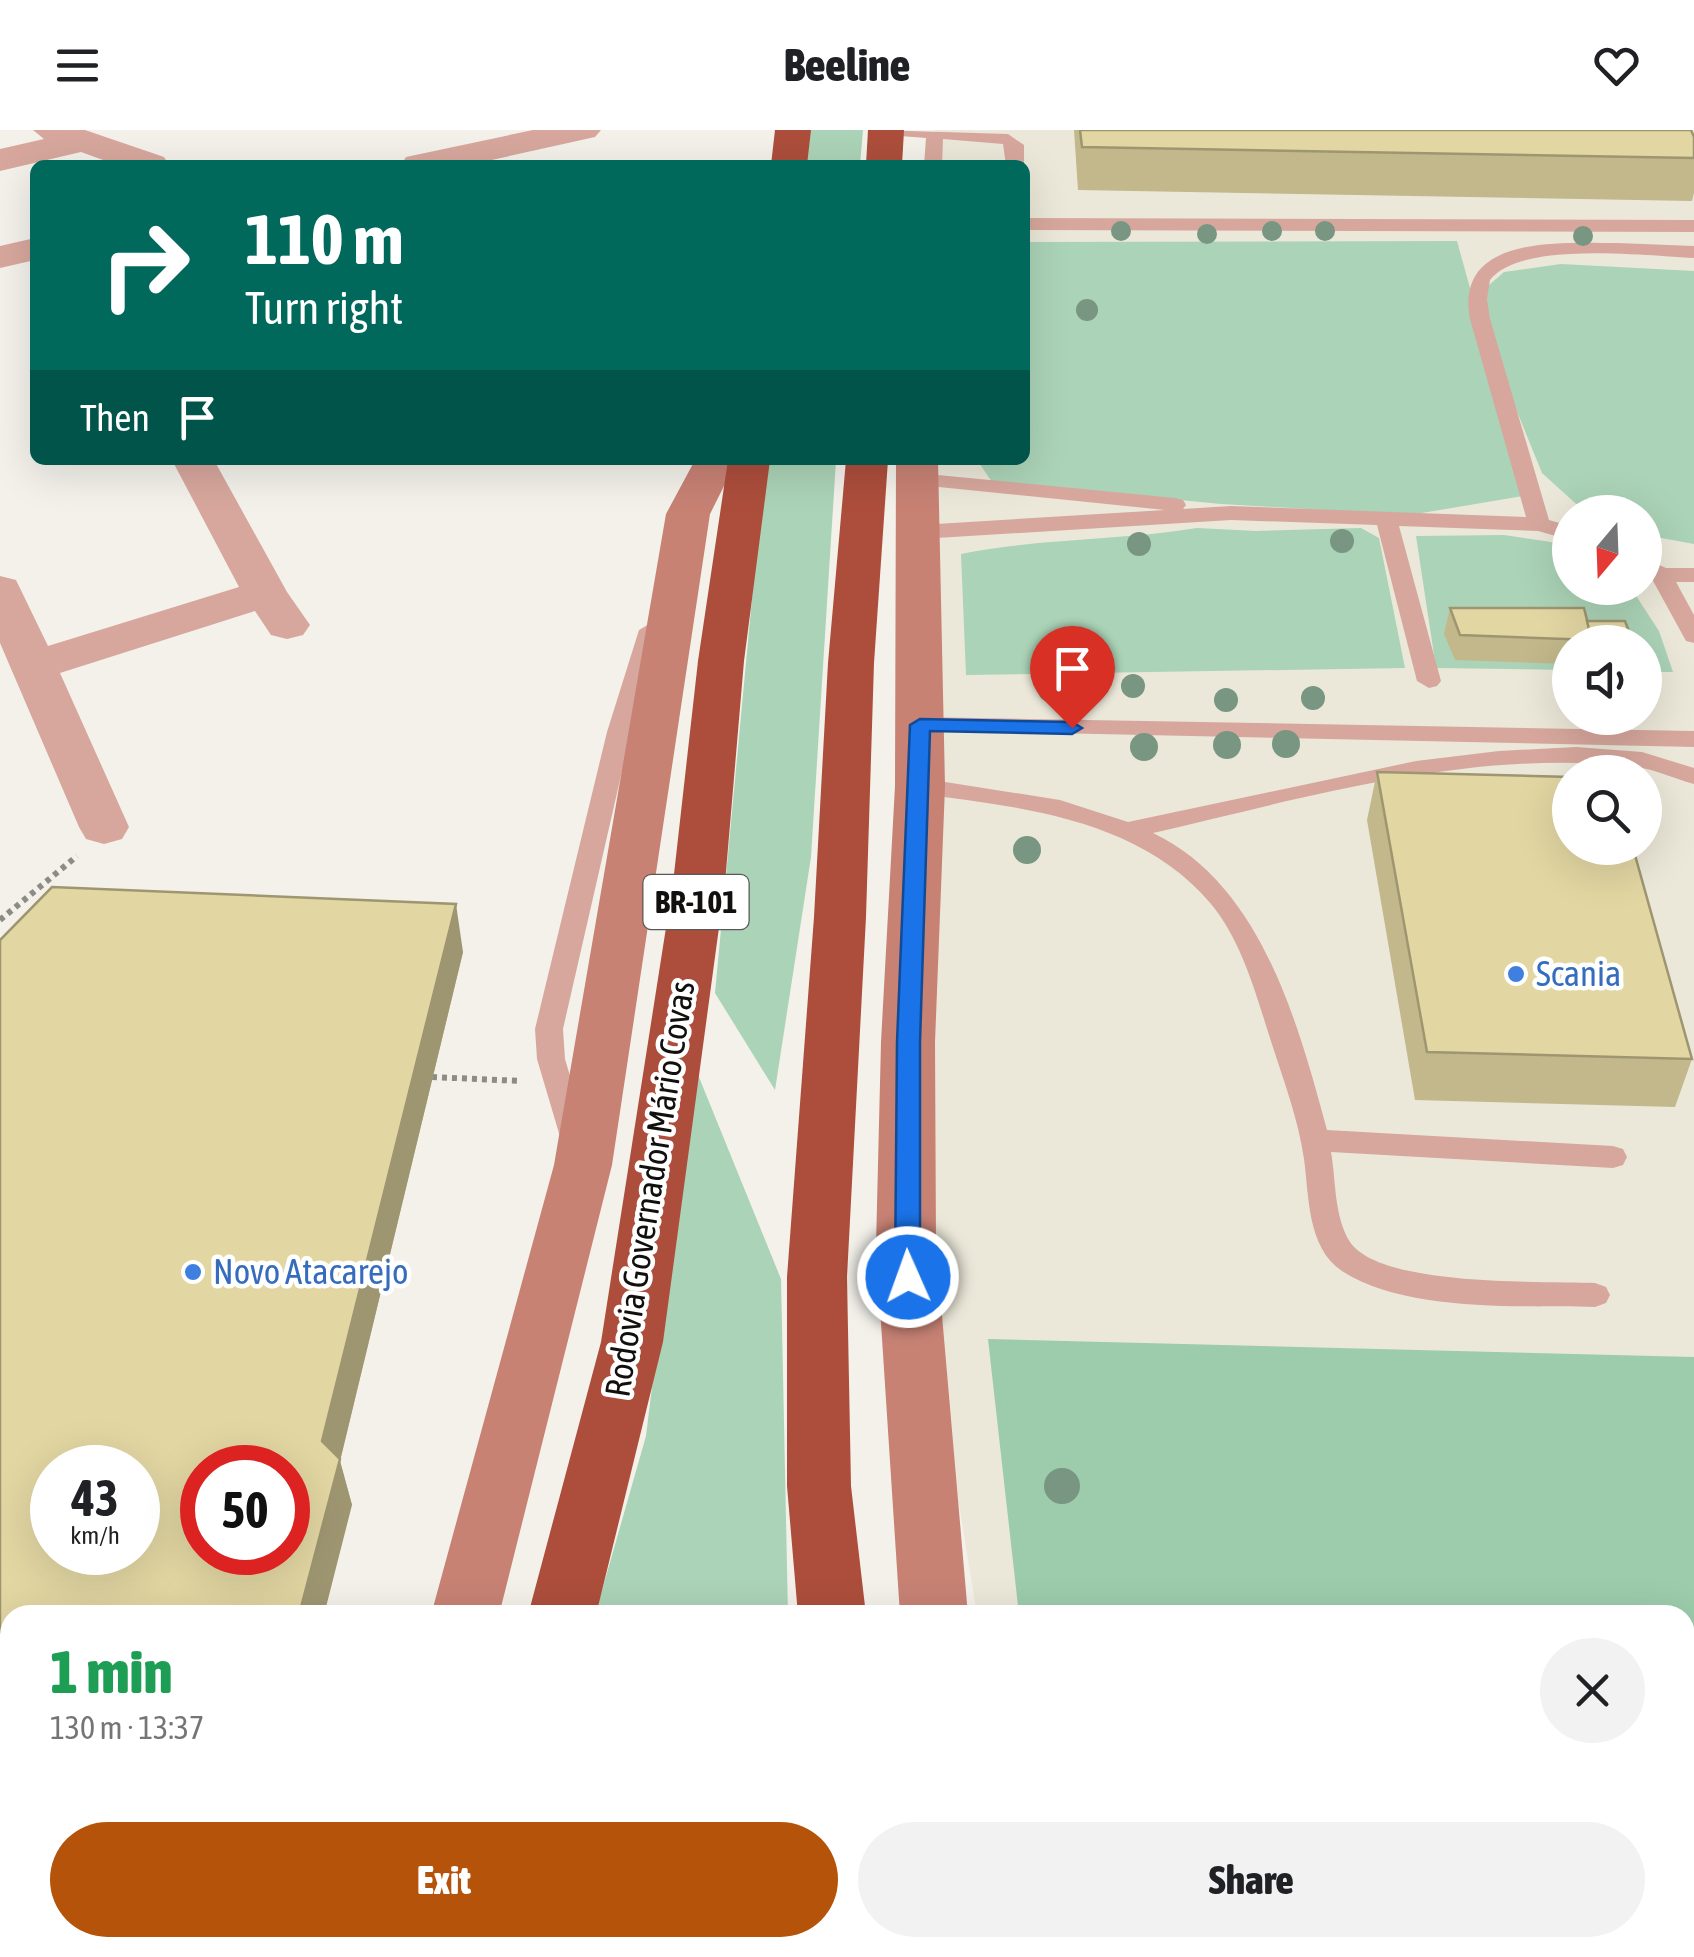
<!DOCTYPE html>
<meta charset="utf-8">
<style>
body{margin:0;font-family:"Asap Condensed",sans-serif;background:#f2f2f2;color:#202124;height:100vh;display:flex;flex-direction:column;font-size:38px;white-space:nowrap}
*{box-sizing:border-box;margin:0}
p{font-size:32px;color:#757577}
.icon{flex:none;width:55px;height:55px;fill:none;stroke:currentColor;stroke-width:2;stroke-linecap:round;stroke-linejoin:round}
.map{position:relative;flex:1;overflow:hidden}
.drawer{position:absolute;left:0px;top:1475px;width:1695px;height:352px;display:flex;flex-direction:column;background:#fff;border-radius:30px 30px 0 0;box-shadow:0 10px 40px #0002}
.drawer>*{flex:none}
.guide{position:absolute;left:30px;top:30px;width:1000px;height:305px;border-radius:15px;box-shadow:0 10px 40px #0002;background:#00695c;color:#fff;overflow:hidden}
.needle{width:65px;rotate:199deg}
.controls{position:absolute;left:1552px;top:365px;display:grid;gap:20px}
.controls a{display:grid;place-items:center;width:110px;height:110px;border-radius:50%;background:#fff;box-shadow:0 10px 40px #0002;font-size:50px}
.speed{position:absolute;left:30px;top:1315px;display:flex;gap:20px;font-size:50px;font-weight:700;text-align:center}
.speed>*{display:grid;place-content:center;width:130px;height:130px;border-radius:50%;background:#fff;box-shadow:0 10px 40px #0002;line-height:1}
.speed small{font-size:25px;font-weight:400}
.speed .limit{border:15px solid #d22;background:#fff;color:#111}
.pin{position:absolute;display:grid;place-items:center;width:85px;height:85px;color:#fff;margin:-102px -42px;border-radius:50% 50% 50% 0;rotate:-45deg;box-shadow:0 0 10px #0007}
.pin .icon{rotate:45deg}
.me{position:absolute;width:110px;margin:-55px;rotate:358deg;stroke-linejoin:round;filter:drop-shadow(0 0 8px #0008)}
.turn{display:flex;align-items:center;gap:35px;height:210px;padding:0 50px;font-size:45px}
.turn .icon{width:130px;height:130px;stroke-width:2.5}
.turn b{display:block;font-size:70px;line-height:85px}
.then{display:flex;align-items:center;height:95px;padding:0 50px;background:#0003;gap:20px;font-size:38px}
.round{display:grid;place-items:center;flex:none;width:105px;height:105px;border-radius:52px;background:#f2f2f2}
.headline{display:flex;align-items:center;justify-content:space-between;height:170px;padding:0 50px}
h1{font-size:60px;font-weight:800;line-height:75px;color:#1e9e55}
.cta{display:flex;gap:20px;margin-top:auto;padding:20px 50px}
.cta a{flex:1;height:115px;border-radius:60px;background:#b45309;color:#fff;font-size:40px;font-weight:800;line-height:115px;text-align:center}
.cta a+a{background:#f2f2f2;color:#202124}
header{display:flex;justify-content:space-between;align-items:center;height:130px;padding:0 50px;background:#fff;font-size:45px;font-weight:800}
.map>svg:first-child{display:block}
</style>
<header><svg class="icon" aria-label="menu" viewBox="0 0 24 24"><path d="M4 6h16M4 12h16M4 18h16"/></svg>Beeline<svg class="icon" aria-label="heart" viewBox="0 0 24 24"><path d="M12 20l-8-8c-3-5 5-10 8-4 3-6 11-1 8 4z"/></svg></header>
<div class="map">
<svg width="1694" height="1827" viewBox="0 0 1694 1827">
<rect width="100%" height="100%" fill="#f3f1ea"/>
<path fill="#ebe8d9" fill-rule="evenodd" d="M935 0H1694V1827H1032L1030 1818H1685V1485H977L933 1214 936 330H1025V35H936ZM1570 382H1645V458H1570ZM1570 512H1645V588H1570ZM1570 642H1645V718H1570Z"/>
<g fill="#abd3b7">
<polygon points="810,0 863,0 860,35 804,35"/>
<polygon points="1457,111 1473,169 1504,142 1561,134 1694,141 1694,414 1645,405 1645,382 1585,382 1542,343 1477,183 1529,365 1410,385 1221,374 992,352 977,330 1025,330 1025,112"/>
<polygon points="765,330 836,330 811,727 775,960 715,863"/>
<path d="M1197 398 1256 401 1361 398 1379 408 1405 538 966 545 961 424C1039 408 1118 411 1197 398Z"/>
<polygon points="1504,405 1551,412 1570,420 1570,458 1631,458 1659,501 1673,542 1645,542 1645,512 1570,512 1570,540 1436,538 1416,406"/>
<polygon points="692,930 781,1149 788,1485 595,1485 646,1306"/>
</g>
<polygon fill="#9cccab" points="988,1209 1694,1227 1694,1827 1057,1827 1056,1818 1685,1818 1685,1485 1019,1485"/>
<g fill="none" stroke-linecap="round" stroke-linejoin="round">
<g stroke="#8d8b87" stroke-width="6" stroke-dasharray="5 5" stroke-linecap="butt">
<polyline points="0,790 77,726"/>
<polyline points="432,947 521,951"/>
</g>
<g fill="#d7a79d" fill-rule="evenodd">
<polygon points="878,0 1008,4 1024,15 1024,35 1006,35 1003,14 943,9 942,35 924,35 926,8 887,5"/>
<polygon points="1025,88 1694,90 1694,102 1025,100"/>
<path d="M1618 113 1694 116V128C1646 126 1521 110 1490 150L1487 169 1490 189 1549 390 1570 396V410L1538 401 1399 396 1441 551 1437 556 1429 558 1417 551 1377 395 1231 390 920 409 909 402 920 395 1165 380 909 354 906 349 917 343 1175 368 1183 370 1186 375 1183 379 1231 376 1526 387 1470 189C1454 104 1562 113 1618 113Z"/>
<polygon points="1650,431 1666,438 1694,438 1694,452 1676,452 1694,485 1694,513 1686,511 1652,449 1645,445 1645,433"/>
<polygon points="651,493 663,500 631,602 563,899 565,929 589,1010 585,1018 575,1021 565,1018 561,1010 537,929 535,899 607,602 639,500"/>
<polygon points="920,587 1694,601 1694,617 911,600 908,595 911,590"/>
<path d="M1576 617 1642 622 1694 638V654C1675 649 1655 639 1635 637 1475 618 1308 667 1153 703 1261 754 1298 893 1327 1000L1613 1016 1623 1019 1627 1027 1623 1035 1613 1038 1331 1022C1336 1050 1334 1087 1350 1112 1380 1157 1542 1151 1595 1153L1606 1157 1610 1165 1606 1173 1595 1177C1520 1175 1407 1183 1342 1141 1307 1118 1309 1065 1304 1029 1298 987 1282 946 1269 905 1255 861 1241 810 1211 774 1140 689 1022 677 920 664L908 656 920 648 1060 670 1128 692 1416 631 1499 621Z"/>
<polygon points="243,1818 284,1818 280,1827 239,1827"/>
</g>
<g fill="#d7a79d" fill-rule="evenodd">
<polygon points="33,0 85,0 164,27 169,35 117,35 81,22 0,41 0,19 44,9"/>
<polygon points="533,0 601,0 595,7 469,35 401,35 406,27"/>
<polygon points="35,108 35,130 0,138 0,116"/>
<polygon points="172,330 214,330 287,462 310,495 303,505 287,509 271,505 255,481 60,543 129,697 122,709 104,714 86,709 79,697 0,513 0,446 16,450 48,516 239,457"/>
<rect x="0" y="1673" width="10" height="68"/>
</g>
<g fill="#c78274" fill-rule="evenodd">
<polygon points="695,330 737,330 710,384 612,1035 499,1485 431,1485 554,1035 666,384"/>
<polygon points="896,330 938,330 945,656 935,912 936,1116 968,1485 900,1485 876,1116 881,912 895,656"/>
<polygon points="328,1818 402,1818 400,1827 326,1827"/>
<polygon points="930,1818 1004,1818 1005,1827 931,1827"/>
</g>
<g fill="#ad4e3c" fill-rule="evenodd">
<polygon points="775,0 811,0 807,35 771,35"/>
<polygon points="868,0 904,0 902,35 866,35"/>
<polygon points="728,330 770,330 744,531 725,753 663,1212 596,1485 528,1485 601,1212 673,753 698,531"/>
<polygon points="846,330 888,330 874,533 866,787 847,1147 851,1356 866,1485 798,1485 787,1356 787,1147 814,787 828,533"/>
<polygon points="441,1818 564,1818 560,1827 439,1827"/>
<polygon points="741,1818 816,1818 820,1827 745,1827"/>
<polygon points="827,1818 901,1818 902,1827 828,1827"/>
</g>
</g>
<g fill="#789682">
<circle cx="1121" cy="101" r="10"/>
<circle cx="1272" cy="101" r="10"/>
<circle cx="1325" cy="101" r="10"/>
<circle cx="1207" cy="104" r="10"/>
<circle cx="1583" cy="106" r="10"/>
<circle cx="1087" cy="180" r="11"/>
<circle cx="1342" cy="411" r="12"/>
<circle cx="1139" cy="414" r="12"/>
<circle cx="1133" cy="556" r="12"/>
<circle cx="1050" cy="560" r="12"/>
<circle cx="1313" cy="568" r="12"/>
<circle cx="1226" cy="570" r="12"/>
<circle cx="1286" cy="614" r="14"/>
<circle cx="1227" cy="615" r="14"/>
<circle cx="1144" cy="617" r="14"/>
<circle cx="1027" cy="720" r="14"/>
<circle cx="1062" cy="1356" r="18"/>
</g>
<g fill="#c2b88b">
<polygon points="1074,0 1691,0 1694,28 1694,63 1692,71 1078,60"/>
<polygon points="1450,478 1587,491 1633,512 1570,512 1570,534 1455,530 1444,504"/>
<polygon points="1377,642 1692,929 1675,977 1415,970 1367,690"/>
<polygon points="0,810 463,822 340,1331 352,1375 10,1485 10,1648 0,1648"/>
</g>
<polygon fill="#9e9671" points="456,774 463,822 340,1331 352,1375 324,1485 299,1485 322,1311"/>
<g fill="#e2d6a2" stroke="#9e9671" stroke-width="2.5" fill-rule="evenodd">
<polygon points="1080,0 1691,0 1694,7 1694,28 1082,17"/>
<polygon points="1450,478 1584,478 1592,510 1460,505"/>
<polygon points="1587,491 1625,491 1633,512 1592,512"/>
<polygon points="1377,642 1570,647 1570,718 1633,718 1692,929 1427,922"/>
<path d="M52 757 456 774 322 1311 340 1329 299 1485H10V1607L0 1606V810ZM52 1338H138V1422H52ZM202 1338H288V1422H202Z"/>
</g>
<polygon fill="#1a73e8" stroke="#114b97" stroke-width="2.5" points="920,589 1072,592 1082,598 1072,604 930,601 920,912 920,1147 917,1154 899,1154 895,1147 897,912 910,595"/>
<g fill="#3f7fe0" stroke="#fff" stroke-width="4">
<circle cx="1516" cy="844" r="10"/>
<circle cx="193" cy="1142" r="10"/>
</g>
<g text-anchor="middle" stroke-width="9" stroke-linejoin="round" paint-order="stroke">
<rect fill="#fff" stroke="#585856" stroke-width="2.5" x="643.5" y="745" width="105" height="54" rx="8"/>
<g font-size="32" font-weight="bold" fill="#11100e">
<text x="696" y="783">BR-101</text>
</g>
<g font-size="35" fill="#366cbe" stroke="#fff" text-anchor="start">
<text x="1536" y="856">Scania</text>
<text x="213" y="1154">Novo Atacarejo</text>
</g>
<g font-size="35" fill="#11100e" stroke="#fff">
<text transform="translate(650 1059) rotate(-81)" y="12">Rodovia Governador Mário Covas</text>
</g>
</g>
</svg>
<div class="controls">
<a><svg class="needle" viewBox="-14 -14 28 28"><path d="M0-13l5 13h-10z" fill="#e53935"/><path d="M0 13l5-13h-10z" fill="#757577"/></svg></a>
<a><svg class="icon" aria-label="sound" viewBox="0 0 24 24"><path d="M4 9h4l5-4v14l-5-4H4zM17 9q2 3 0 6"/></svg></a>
<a><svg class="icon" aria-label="search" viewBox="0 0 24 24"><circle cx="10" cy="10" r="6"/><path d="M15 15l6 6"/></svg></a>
</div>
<div class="speed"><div>43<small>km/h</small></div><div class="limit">50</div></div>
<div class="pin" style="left:1072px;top:598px;background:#d93025"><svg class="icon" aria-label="arrive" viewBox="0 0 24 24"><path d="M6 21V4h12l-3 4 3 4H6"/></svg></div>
<svg class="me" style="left:908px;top:1147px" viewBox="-20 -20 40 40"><circle r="17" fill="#1a73e8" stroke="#fff" stroke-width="3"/><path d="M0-11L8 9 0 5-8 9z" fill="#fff"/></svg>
<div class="guide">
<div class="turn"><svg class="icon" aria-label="right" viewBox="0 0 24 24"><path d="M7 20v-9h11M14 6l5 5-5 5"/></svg><div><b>110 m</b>Turn right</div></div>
<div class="then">Then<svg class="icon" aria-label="arrive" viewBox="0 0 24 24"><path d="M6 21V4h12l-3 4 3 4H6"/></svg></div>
</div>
<section class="drawer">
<div class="headline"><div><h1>1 min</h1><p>130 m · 13:37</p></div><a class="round"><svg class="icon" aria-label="close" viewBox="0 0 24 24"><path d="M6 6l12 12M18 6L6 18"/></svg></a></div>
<div class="cta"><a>Exit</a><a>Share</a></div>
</section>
</div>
